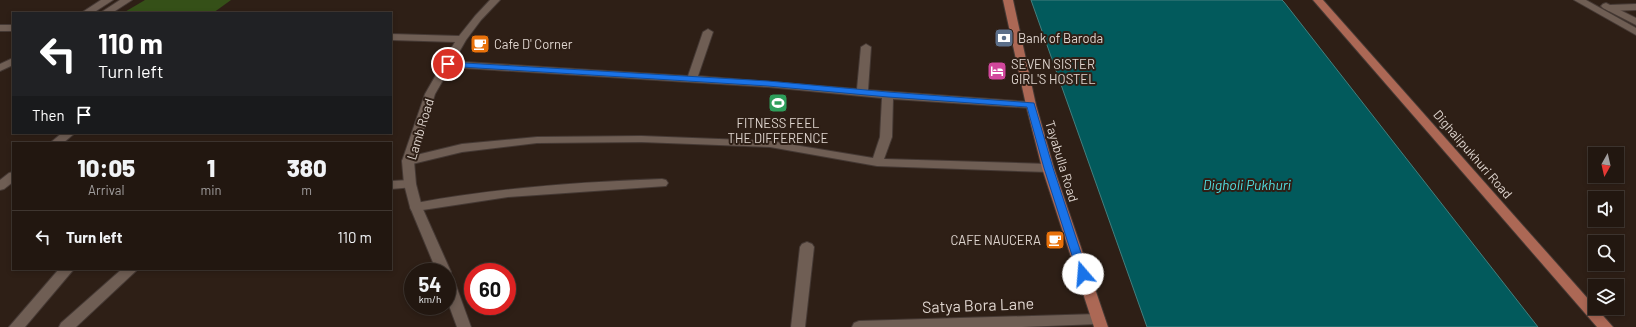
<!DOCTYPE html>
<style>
body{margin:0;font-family:Barlow,sans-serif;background:#2a2019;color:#f1f3f6;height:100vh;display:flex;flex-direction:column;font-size:15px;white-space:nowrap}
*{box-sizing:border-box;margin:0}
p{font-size:13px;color:#a29f9f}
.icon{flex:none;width:22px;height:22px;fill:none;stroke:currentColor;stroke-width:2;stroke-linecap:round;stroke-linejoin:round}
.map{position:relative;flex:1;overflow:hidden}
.sheet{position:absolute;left:12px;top:142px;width:380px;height:128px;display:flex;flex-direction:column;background:#221710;border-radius:0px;box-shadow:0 2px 6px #0003,0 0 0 1px #3f3630}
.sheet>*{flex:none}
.hud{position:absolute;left:12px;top:12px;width:380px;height:122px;border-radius:0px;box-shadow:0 2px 6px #0003,0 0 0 1px #3f3630;background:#202124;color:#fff;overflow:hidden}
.needle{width:26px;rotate:188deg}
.tools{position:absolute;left:1588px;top:147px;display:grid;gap:8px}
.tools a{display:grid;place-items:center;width:36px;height:36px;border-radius:0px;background:#221710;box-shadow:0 2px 6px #0003,0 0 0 1px #3f3630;font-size:20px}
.speed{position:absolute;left:404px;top:263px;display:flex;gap:8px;font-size:20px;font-weight:700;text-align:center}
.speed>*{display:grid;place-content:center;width:52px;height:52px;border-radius:50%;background:#221710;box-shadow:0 2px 6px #0003,0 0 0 1px #3f3630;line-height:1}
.speed small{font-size:10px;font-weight:400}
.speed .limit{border:6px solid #d22;background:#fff;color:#111}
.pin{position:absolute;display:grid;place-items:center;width:34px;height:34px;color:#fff;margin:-17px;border:2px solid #fff;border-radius:50%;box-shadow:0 1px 4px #0007}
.me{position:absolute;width:44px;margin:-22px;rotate:342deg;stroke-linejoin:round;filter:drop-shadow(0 0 3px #0008)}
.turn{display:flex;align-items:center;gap:14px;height:84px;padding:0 20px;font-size:18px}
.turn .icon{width:52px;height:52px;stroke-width:2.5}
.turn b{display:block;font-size:28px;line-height:34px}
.then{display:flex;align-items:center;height:38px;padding:0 20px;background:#0003;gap:8px;font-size:15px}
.eta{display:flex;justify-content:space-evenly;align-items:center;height:68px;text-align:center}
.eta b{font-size:24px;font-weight:800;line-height:28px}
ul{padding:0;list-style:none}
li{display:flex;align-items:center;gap:12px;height:52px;padding:0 20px;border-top:1px solid #3f3630}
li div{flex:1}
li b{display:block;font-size:15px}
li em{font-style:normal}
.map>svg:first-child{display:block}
</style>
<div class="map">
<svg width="1636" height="327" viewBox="0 0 1636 327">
<rect width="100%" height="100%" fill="#2e1f16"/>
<polygon fill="#355018" points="145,0 231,0 213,13 123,13"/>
<polygon fill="#025a5c" stroke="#447f7e" points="1031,0 1282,0 1284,2 1538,327 1147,327"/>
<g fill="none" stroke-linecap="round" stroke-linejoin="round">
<g stroke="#453934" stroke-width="2">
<g id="minor">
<polygon points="1636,4 1636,10 1609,11 1604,8 1609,5"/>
<polygon points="708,29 713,32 698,76 857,89 861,47 866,44 871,47 868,90 1031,102 1036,105 1031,108 893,99 892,137 884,159 1048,164 1052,165 1054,168 1052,171 1048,172 877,166 770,147 641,142 537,143 462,152 408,165 404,164 402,161 404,158 462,144 537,137 641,136 770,141 873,158 880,137 882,98 768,87 448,67 443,64 448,61 688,76 703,32"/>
<polygon points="13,58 13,65 0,71 0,64"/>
<polygon points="62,133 75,133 63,143 50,143"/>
<polygon points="13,172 13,182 4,189 0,190 0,180 9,173"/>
<path d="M662 179 666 180 668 183 666 186 508 197 416 211 411 210 410 207 411 204 416 203C497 188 579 182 662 179Z"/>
<polygon points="410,180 414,181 416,184 414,187 391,189 391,181"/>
<polygon points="807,242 812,244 814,247 805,327 791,327 800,247 802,244"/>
<polygon points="59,269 74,269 25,327 9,327"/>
<polygon points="122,269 138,269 76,327 59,327 61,323"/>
<polygon points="1098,314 1103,315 1105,319 1103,323 1098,324 1022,327 852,327 854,323 859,321"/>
</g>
</g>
<g stroke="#453934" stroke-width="2">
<g id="tertiary">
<polygon points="101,0 113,0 93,13 81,13"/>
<polygon points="120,0 132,0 112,13 100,13"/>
<polygon points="490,0 500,0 481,20 466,40 435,94 414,161 416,184 422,207 451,272 449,276 452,277 454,280 471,327 457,327 447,300 447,272 437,272 410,207 404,184 402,161 425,94 455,42 391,40 391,34 459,36 475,16"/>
<polygon points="1574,0 1586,0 1636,28 1636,35"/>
<polygon points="1606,3 1636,18 1636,25 1603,8 1601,6 1603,4"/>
<rect x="0" y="25" width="13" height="6"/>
</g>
</g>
<g stroke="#453934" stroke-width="2">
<g id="primary">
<polygon points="1003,0 1013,0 1036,105 1054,168 1108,327 1094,327 1042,168 1026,105"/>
<polygon points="1313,0 1323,0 1613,327 1597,327"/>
</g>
</g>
<use href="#minor" fill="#6f5e54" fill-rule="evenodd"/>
<use href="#tertiary" fill="#6f5e54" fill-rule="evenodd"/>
<use href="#primary" fill="#ac6855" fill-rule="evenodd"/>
</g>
<polygon fill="#1a73e8" stroke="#114b97" points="448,62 768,81 888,92 1034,103 1053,168 1088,274 1087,276 1079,276 1078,274 1044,168 1027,107 888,97 768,86 445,66 444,64"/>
<defs>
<g id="bank-square" transform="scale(1)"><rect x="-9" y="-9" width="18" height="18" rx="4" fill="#5c6f8a" stroke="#2e1f16"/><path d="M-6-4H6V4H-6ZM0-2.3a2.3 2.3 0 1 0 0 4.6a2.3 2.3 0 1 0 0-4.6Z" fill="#fff"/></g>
<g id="cafe-square" transform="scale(1)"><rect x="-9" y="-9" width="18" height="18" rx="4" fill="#e8710a" stroke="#2e1f16"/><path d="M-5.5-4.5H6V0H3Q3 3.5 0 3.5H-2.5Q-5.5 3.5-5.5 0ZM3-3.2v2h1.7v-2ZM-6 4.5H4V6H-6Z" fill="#fff"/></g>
<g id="hotel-square" transform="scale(1)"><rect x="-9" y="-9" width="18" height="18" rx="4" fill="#d1479c" stroke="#2e1f16"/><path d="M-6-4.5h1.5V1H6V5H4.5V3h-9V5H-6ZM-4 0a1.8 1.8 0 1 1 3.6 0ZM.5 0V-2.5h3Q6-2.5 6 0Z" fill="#fff"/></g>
<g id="stadium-square" transform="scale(1)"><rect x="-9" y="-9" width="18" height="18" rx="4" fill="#2e9e5b" stroke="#2e1f16"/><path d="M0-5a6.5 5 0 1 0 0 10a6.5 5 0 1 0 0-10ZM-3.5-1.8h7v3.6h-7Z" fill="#fff"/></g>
</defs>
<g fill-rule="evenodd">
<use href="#bank-square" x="1004" y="38"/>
<use href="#cafe-square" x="480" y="44"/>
<use href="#hotel-square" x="997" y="71"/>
<use href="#stadium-square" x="778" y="103"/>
<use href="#cafe-square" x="1055" y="240"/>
</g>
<g text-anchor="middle" stroke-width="4" stroke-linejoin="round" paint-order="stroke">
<g font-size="13" fill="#dfd5cf" stroke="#2e1f16" text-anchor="start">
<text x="1018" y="43">Bank of Baroda</text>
<text x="494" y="49">Cafe D' Corner</text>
<text x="1011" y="69">SEVEN SISTER<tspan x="1011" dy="15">GIRL'S HOSTEL</tspan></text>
<text x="778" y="128" text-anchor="middle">FITNESS FEEL<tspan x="778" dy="15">THE DIFFERENCE</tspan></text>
<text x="1041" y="245" text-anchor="end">CAFE NAUCERA</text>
</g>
<g font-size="13" fill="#dfd5cf" stroke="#2e1f16">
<text transform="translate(420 129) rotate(-73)" y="5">Lamb Road</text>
<text transform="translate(1473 154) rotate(49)" y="5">Dighalipukhuri Road</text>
<text transform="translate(1062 161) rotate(73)" y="5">Tayabulla Road</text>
</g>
<g font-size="14" font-style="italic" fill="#52dfe2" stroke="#2e1f16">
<text x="1247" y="190">Digholi Pukhuri</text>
</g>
<g font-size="16" fill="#dfd5cf" stroke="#2e1f16">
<text transform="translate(978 305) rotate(-2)" y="6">Satya Bora Lane</text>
</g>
</g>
</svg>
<div class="tools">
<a><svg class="needle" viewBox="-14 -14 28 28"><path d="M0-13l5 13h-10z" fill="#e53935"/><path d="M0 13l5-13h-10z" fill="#a29f9f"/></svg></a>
<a><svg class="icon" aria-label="sound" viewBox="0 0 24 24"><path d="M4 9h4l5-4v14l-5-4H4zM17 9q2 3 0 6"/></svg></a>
<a><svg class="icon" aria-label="search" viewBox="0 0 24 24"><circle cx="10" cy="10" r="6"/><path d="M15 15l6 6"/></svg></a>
<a><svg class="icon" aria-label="layers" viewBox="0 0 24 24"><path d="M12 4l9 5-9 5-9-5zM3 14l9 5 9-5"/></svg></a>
</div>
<div class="speed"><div>54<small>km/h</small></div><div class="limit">60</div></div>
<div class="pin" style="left:448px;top:64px;background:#d93025"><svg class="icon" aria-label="arrive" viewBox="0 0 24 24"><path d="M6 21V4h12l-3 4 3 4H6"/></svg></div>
<svg class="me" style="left:1083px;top:274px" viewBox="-20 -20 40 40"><circle r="19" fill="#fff"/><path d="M0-13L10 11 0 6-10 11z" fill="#1a73e8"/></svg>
<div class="hud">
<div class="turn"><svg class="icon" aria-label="left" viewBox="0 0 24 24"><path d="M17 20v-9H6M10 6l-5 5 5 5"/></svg><div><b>110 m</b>Turn left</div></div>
<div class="then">Then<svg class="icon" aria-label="arrive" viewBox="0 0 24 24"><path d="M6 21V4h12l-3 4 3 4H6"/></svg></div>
</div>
<section class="sheet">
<div class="eta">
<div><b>10:05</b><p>Arrival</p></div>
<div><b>1</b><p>min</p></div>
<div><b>380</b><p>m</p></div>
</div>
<ul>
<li><svg class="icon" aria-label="left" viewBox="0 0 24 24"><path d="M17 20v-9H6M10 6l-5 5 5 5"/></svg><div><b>Turn left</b></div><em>110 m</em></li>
</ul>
</section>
</div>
